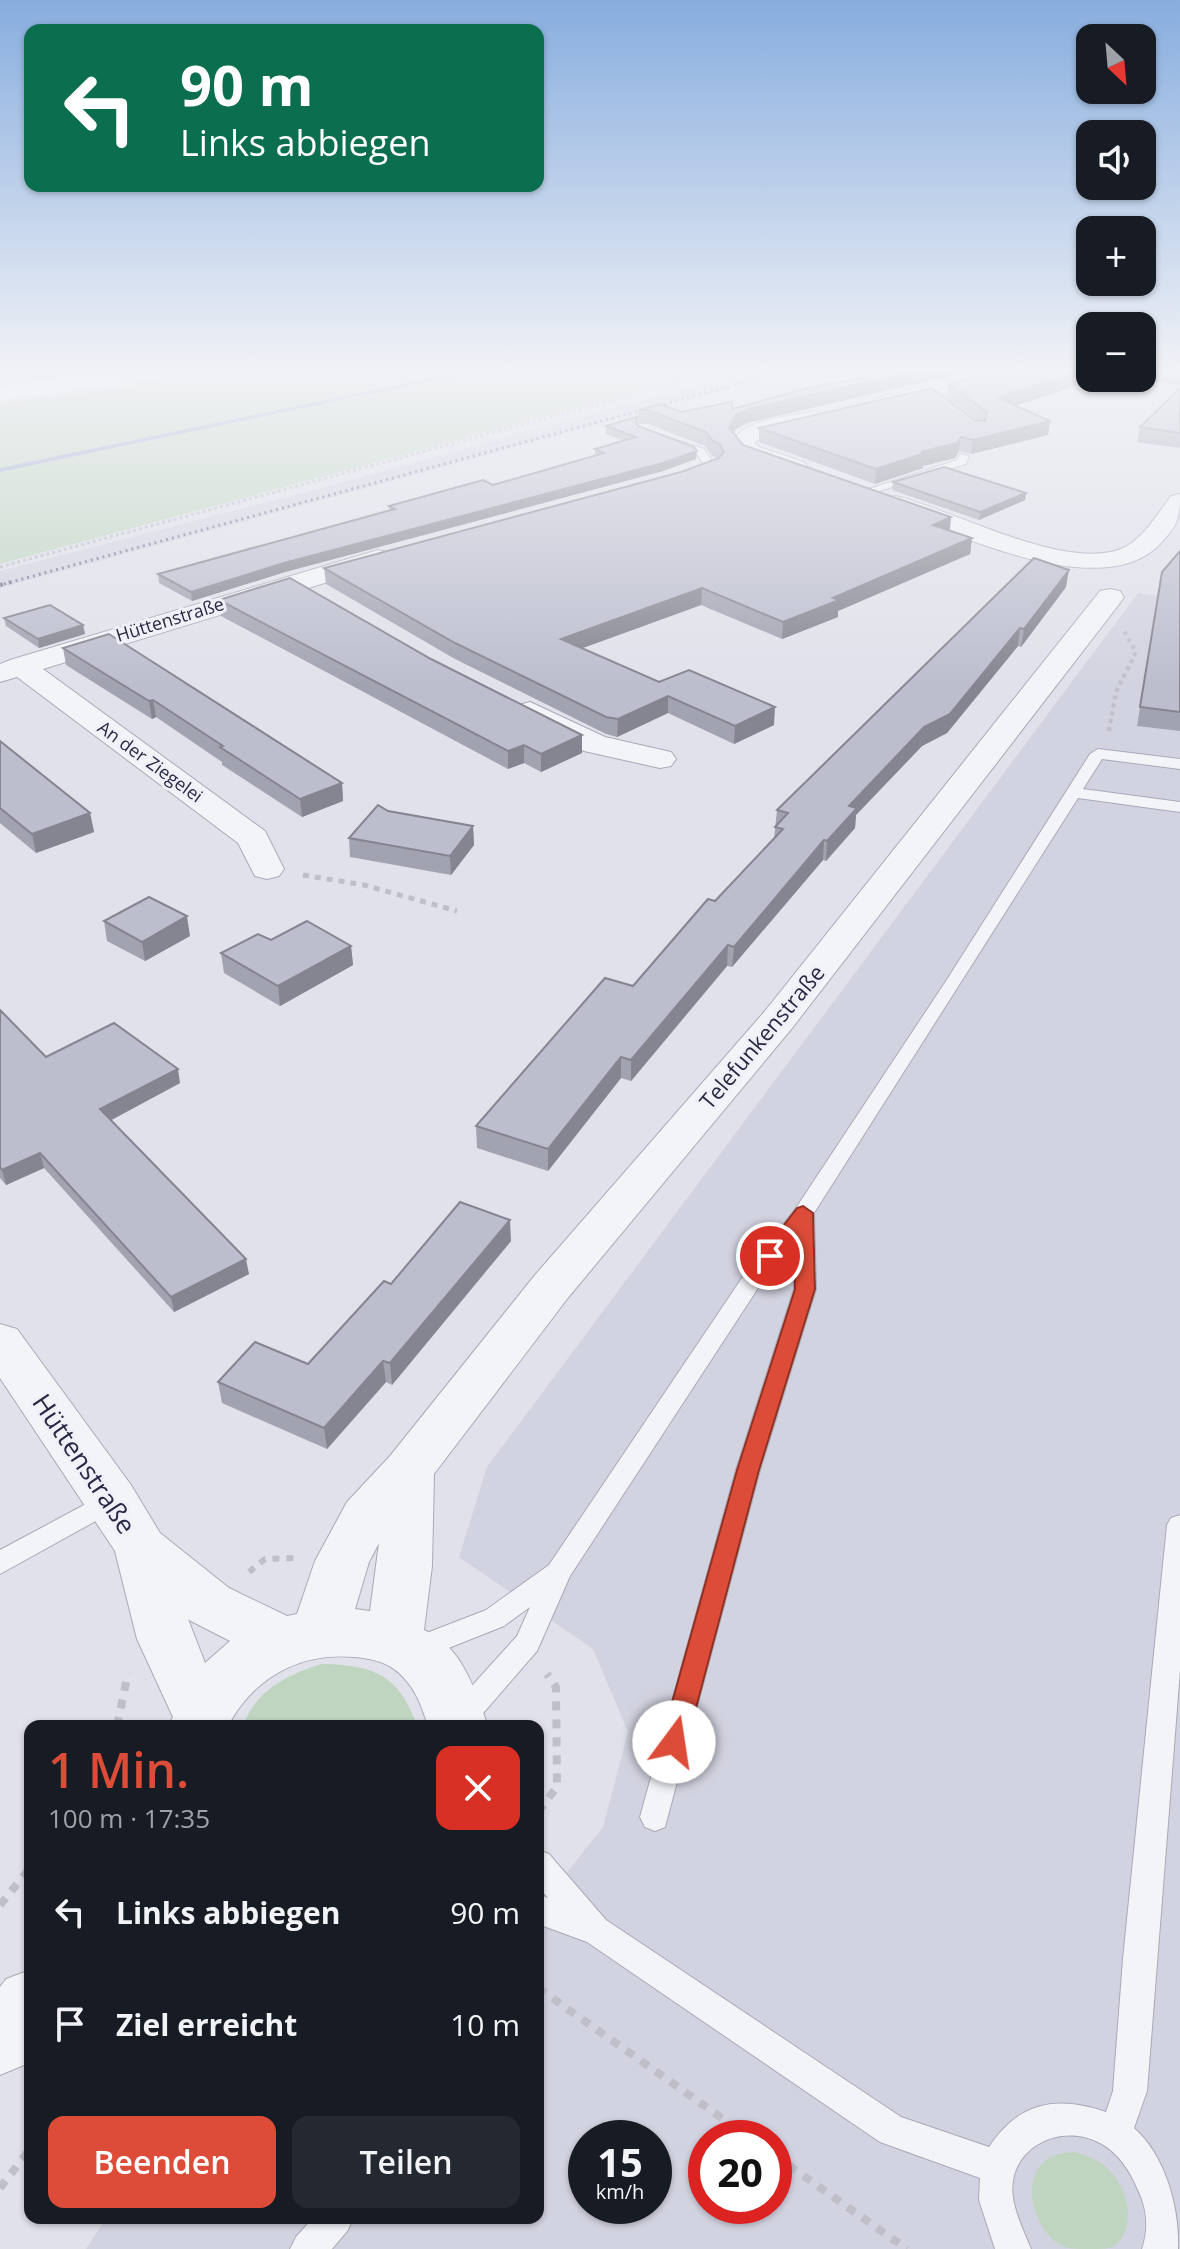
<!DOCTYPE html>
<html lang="de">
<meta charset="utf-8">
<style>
body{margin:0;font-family:"Open Sans",sans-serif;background:#242831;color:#f1f3f6;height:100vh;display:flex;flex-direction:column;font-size:30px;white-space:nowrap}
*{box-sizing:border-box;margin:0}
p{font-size:26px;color:#9ea1a6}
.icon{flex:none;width:44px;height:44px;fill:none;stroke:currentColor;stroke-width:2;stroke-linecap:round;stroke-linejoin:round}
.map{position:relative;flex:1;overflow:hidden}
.sheet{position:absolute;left:24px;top:1720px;width:520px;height:504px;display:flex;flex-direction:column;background:#171b24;border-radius:16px;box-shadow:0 2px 6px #0004}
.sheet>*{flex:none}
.hud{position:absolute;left:24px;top:24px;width:520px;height:168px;border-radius:16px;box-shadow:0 2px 6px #0004;background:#0b6e4f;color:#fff;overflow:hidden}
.needle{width:52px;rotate:154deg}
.tools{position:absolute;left:1076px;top:24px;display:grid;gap:16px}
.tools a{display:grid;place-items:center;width:80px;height:80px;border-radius:16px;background:#171b24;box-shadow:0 2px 6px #0004;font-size:40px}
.speed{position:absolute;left:568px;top:2120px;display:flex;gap:16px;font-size:40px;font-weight:700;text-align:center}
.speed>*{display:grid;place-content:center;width:104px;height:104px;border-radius:50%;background:#171b24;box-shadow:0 2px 6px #0004;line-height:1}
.speed small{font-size:20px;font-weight:400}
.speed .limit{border:12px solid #d22;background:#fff;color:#111}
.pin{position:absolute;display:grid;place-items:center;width:68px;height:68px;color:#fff;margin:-34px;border:4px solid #fff;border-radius:50%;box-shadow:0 2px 8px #0007}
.me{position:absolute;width:88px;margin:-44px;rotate:14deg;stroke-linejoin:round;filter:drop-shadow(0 0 6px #0008)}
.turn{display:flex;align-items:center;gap:28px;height:168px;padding:0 24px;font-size:36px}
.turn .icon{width:104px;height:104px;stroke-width:2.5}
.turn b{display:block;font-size:56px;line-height:68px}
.round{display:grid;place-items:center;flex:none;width:84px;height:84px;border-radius:16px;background:#242831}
.head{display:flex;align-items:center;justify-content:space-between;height:136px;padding:0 24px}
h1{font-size:48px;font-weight:600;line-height:60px;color:#dc4c38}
.cta{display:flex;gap:16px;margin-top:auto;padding:16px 24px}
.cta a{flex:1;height:92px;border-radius:16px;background:#dc4c38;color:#fff;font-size:32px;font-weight:600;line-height:92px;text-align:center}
.cta a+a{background:#242831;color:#f1f3f6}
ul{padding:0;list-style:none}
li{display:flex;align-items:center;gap:24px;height:112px;padding:0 24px}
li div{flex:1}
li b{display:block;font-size:30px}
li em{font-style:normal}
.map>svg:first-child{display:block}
</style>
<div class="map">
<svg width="1180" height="2249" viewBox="0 0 1180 2249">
<rect width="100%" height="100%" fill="#e0e1ea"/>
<g fill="#d2d3e0" fill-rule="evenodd">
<polygon points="750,371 796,371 0,588 0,571 307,492"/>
<path d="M1138 593 1180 599V2249H86L106 2218H538V1909L603 1827 628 1732 593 1649 459 1557 487 1467ZM586 2138H654V2206H586ZM706 2138H774V2206H706Z"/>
</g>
<g fill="#c0d5c0">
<polygon points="0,371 103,371 0,385"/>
<polygon points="234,371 713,371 0,564 0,404"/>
<path d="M322 1664C374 1665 399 1675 417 1726H243C255 1690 289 1674 322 1664Z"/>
<path d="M1074 2152C1086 2155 1098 2159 1107 2168 1127 2186 1138 2224 1116 2245 1110 2249 1100 2249 1092 2249 1085 2249 1075 2249 1068 2248 1037 2239 1018 2183 1045 2161 1052 2154 1065 2153 1074 2152Z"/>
</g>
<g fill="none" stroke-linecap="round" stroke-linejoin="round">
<polygon fill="#97a3ce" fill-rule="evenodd" points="465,371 478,371 0,472 0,468"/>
<g stroke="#a8aab8" stroke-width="2">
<g id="service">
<polygon points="667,437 704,449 715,465 705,467 696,453 667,441"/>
<polygon points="960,454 969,456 966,464 870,494 860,492 957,460"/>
<polygon points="1098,749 1180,759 1180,769 1102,759 1083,789 1180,802 1180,812 1078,798 814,1213 816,1289 760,1470 665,1827 655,1831 645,1827 640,1817 736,1470 794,1289 793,1241 762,1282 570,1576 537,1651 472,1726 451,1726 447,1718 451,1709 517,1636 530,1607 504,1626 416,1661 406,1657 402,1649 406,1641 486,1610 549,1565 746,1272 796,1208 948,978 1090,754"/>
<polygon points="112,1490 121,1493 125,1500 121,1507 0,1574 0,1550"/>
<path d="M1180 1515V1670L1147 2091 1134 2128C1164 2154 1180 2207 1178 2249H1142C1149 2229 1147 2208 1138 2190 1130 2171 1119 2153 1100 2143 1057 2120 1002 2152 1014 2203 1017 2218 1025 2234 1031 2249H995L979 2200 980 2178 880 2142 587 1942 538 1924V1894L548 1898 538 1886V1850L549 1854 606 1920 901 2117 989 2147C1019 2102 1056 2095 1106 2112L1113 2091 1123 1959 1167 1525 1171 1518Z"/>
<polygon points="313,2218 353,2218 348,2230 332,2249 290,2249 296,2237"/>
</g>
</g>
<g stroke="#a8aab8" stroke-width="2">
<g id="minor">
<polygon points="983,371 1018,371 1015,375 882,410 871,404 874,399"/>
<path d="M817 411 828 418 825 423 773 433 754 442 759 447 804 462 808 467 804 472 796 474 743 457 731 442C749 417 789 417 817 411Z"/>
<path d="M1180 494C1180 518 1178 525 1161 543 1103 606 953 532 887 508L884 503 887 498 896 496C954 510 1063 571 1121 549 1143 540 1157 514 1171 496Z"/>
<polygon points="378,550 387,552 391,558 387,564 43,669 265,831 284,869 279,876 267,879 255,876 238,843 17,677 0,682 0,664 10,660"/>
<path d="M1110 589 1120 591 1124 597 1120 603 793 1027 567 1299 434 1474 432 1566 424 1630C463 1647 474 1689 488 1726H428C421 1704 414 1684 394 1669 383 1661 368 1658 354 1657 300 1652 253 1678 228 1726H168L173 1717 137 1639 115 1551 0 1378V1324L17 1329 131 1485 160 1533 229 1588 287 1616 297 1614 315 1561 347 1502 390 1456 535 1275 765 1011 1100 591ZM379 1543 370 1611 355 1609 369 1562ZM188 1619 189 1620 230 1641 205 1663Z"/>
<polygon points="530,702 605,737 671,752 676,759 671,766 660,768 584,751 519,717 515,711 519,705"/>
<polygon points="30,1970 30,2057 24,2065 0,2075 0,1987 6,1979"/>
</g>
</g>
<g stroke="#bebfc9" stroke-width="3" stroke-dasharray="3 3" stroke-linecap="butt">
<polyline points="195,374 215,371"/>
<polyline points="0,567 719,371"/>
</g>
<polyline stroke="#bebfc9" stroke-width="4" stroke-dasharray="4 4" stroke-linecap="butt" points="1109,731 1116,692 1136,652 1124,631"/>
<polyline stroke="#bebfc9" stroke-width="5" stroke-dasharray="6 6" stroke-linecap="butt" points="303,875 364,885 457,911"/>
<polyline stroke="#bebfc9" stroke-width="6" stroke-dasharray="7 7" stroke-linecap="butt" points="249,1572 265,1559 294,1558"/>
<g stroke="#bebfc9" stroke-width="8" stroke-dasharray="9 9" stroke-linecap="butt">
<polyline points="117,1726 128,1673"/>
<polyline points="538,1812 557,1787 556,1687 547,1674"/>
<polyline points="0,1905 30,1868"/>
<polyline points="538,1988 750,2138"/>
<polyline points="774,2155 907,2249"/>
<polyline points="0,2188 30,2149"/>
</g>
<use href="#service" fill="#f3f4f8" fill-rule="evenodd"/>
<use href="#minor" fill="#f3f4f8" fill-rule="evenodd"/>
<polygon fill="#fff" fill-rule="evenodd" points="114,371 174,371 163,377 0,400 0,386"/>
<polyline stroke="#787b96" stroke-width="3" stroke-dasharray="2 4" stroke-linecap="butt" points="4,584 785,371"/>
<polyline stroke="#787b96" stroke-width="4" stroke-dasharray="3 6" stroke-linecap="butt" points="0,585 11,582"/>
</g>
<g fill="#a2a3b1">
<polygon points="1142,371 1180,371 1180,385 1138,378 1142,378"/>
<polygon points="1100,378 1016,405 1050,421 1048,435 971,454 959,451 955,458 923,466 923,468 875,484 759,442 759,428 978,420 947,397 949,384"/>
<polygon points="1180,388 1180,446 1179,448 1137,442 1140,427"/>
<polygon points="733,409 747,423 736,429 733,433 743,445 951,517 950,531 972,538 970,554 838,611 838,617 782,639 701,605 582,648 659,682 774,725 734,744 668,713 617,737 606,734 455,659 326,584 324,568 681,472 719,458 712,456 705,446 648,424 639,424 639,410 681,412"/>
<polygon points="639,416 638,425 696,459 663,471 285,572 192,601 159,583 158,574 389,510 389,506 493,485 595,456 595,449 624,441 606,434 606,426"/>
<polygon points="893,482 1026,493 1025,500 979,520 892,490"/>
<polygon points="1180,551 1180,731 1137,726 1162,572"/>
<polygon points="1066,587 1021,647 1018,646 947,733 922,746 856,815 855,828 826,861 823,860 732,967 727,966 631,1081 621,1078 548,1171 477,1148 476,1126 633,986 774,839 777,810"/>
<polygon points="219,600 582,735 582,753 541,772 524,763 508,769 221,616"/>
<polygon points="4,618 83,625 85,634 39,648 6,626"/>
<polygon points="63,648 342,783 343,801 302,817 222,765 222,762 156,717 152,719 66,665"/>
<polygon points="0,741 90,813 94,832 36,853 0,823"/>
<polygon points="388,811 473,826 474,845 451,875 350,857 349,838"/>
<polygon points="104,921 190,936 145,961 107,941"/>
<polygon points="271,940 351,946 353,965 280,1006 224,973 221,953"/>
<polygon points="0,1010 46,1057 180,1083 111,1120 249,1274 174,1312 44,1168 6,1185 0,1178"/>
<polygon points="511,1241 392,1385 386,1382 327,1449 222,1403 218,1382 308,1364 391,1284"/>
</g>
<g fill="#848590">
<polygon points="915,371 971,371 747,423 736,429 728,442 729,428 736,415 748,409"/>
<polygon points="1082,371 1090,371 1090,378 1100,378 997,412 998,398"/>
<polygon points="1050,421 1048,435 971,454 973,440"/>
<polygon points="961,437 959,451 955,458 923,466 923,468 875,484 876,469"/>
<polygon points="697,451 696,459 663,471 285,572 192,601 191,592 284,563"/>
<polygon points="1026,493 1025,500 979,520 980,512"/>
<polygon points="951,517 949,532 933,525"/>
<polygon points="972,538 970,554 838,611 838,617 782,639 783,622 833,598"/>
<polygon points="1069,570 1066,587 1021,647 1024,629"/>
<polygon points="702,588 701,605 561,656 561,639"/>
<polygon points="83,625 85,634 39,648 38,639"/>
<polygon points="1020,628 1018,646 947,733 922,746 856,815 855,828 826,861 827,841 849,806"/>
<polygon points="668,696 668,713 617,737 618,719"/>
<polygon points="153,700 156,717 152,719 149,701"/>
<polygon points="775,707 774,725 734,744 735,726"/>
<polygon points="582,735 582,753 541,772 541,754"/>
<polygon points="524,745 524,763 508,769 508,751"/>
<polygon points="342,783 343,801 302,817 300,799"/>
<polygon points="90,813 94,832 36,853 32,834"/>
<polygon points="473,826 474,845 451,875 450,856"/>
<polygon points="824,840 823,860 732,967 734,947"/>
<polygon points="187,916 190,936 145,961 142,942"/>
<polygon points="728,945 727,966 631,1081 631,1060"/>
<polygon points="351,946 353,965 280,1006 278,986"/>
<polygon points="621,1057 621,1078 548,1171 548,1149"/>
<polygon points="178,1069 180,1083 104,1124 100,1109"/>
<polygon points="40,1153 44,1168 6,1185 2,1170"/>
<polygon points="510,1220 511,1241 392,1385 390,1363"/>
<polygon points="246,1259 249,1274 174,1312 171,1297"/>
<polygon points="383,1361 386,1382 327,1449 324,1428"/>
</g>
<g fill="#bcbece" stroke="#848590" stroke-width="2">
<polygon points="895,371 915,371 748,409 736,415 729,428 743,445 951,517 933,525 972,538 833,598 839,600 783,622 702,588 561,639 659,682 689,670 775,707 735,726 668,696 618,719 606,717 455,643 324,568 681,472 719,458 724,452 720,444 713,441 706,432 648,410 639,410 660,404 681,412 731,402 733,409 807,388"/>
<polygon points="994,371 1082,371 998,398 1050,421 973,440 961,437 957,443 921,452 925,453 876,469 759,428 932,388 975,420 985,421 987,412 949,384"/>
<polygon points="1180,388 1180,433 1140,427"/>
<polygon points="639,416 636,419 638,426 694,447 697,451 663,463 284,563 191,592 158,574 395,509 389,506 483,480 493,485 604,453 595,449 636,437 606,426"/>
<polygon points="944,467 1026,493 980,512 893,482"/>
<polygon points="1180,551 1180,712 1140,707 1162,572"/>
<polygon points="1034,558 1069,570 1024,629 1020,628 950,714 924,727 849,806 857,808 827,841 824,840 734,947 728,945 631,1060 621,1057 548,1149 476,1126 605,978 633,986 708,899 715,901 783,829 775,827 788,813 777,810"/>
<polygon points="290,578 431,659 582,735 541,754 524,745 508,751 219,600"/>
<polygon points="50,605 83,625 38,639 4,618"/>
<polygon points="109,634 342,783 300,799 220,747 223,746 153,700 149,701 63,648"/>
<polygon points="0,741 90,813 32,834 0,808"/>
<polygon points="378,805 388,811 473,826 450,856 349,838"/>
<polygon points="149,897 187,916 142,942 104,921"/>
<polygon points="307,921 351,946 278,986 221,953 258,934 271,940"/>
<polygon points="0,1010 46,1057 114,1023 178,1069 100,1109 246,1259 171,1297 40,1153 2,1170 0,1167"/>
<polygon points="460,1202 510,1220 390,1363 383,1361 324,1428 218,1382 255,1342 308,1364 384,1281 391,1284"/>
</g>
<linearGradient id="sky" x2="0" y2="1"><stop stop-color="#87adde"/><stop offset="0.54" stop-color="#f1f2f6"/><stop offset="1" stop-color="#f1f2f6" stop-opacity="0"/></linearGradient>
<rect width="1180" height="686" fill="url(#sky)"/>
<polygon fill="#dc4c38" stroke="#8f3124" stroke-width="2" points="803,1206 813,1213 815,1289 759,1470 687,1742 683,1750 674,1753 665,1750 661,1742 737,1470 795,1289 794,1239 777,1260 770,1262 760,1256 797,1208"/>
<g text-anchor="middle" stroke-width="6" stroke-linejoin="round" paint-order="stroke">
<g font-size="18" fill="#272944" stroke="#f0f1f8">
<text transform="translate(170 620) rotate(-17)" y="6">Hüttenstraße</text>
<text transform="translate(150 762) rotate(36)" y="6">An der Ziegelei</text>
</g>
<g font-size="22" fill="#272944" stroke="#f0f1f8">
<text transform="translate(762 1037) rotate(-50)" y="8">Telefunkenstraße</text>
</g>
<g font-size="26" fill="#272944" stroke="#f0f1f8">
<text transform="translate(84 1464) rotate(56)" y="9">Hüttenstraße</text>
</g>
</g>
</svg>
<div class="tools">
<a><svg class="needle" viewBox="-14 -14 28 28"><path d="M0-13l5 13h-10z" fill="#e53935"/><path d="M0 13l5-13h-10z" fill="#9ea1a6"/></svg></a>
<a><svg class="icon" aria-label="sound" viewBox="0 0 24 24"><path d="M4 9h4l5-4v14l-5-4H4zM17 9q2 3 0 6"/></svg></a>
<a>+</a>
<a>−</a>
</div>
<div class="speed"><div>15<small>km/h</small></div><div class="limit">20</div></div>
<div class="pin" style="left:770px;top:1256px;background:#d93025"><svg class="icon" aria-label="arrive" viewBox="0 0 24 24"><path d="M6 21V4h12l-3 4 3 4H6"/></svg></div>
<svg class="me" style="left:674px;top:1742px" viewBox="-20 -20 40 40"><circle r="19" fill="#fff"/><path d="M0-13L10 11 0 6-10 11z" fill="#dc4c38"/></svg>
<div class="hud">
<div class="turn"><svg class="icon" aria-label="left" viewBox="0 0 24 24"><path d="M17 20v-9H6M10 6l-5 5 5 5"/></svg><div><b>90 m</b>Links abbiegen</div></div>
</div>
<section class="sheet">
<div class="head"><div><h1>1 Min.</h1><p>100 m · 17:35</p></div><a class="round" style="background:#d93025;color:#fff"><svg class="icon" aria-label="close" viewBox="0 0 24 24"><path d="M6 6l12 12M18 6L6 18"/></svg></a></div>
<ul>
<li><svg class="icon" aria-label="left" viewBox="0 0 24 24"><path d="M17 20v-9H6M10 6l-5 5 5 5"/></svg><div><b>Links abbiegen</b></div><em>90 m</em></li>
<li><svg class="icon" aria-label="arrive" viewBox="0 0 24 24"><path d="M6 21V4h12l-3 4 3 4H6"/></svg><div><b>Ziel erreicht</b></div><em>10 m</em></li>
</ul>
<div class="cta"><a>Beenden</a><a>Teilen</a></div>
</section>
</div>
